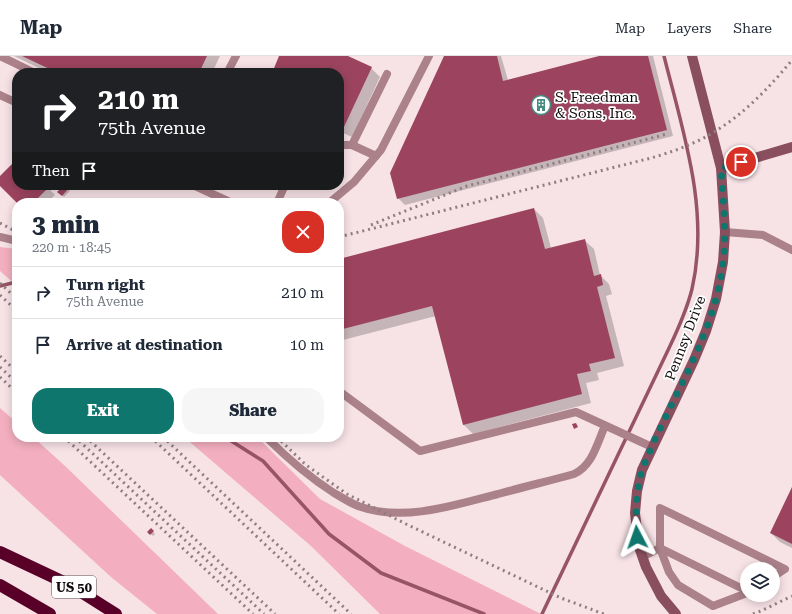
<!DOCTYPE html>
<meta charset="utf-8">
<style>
body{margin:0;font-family:"Roboto Serif",serif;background:#f6f6f7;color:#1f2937;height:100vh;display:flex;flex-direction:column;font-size:15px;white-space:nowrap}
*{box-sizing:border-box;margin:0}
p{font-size:13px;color:#747a83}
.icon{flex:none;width:22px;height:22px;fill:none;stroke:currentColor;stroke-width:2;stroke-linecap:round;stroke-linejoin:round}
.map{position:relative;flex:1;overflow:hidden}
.side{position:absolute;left:12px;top:142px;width:332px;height:244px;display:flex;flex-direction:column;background:#fff;border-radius:16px;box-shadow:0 2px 10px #0003}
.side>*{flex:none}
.banner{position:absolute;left:12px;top:12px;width:332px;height:122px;border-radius:16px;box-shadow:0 2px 10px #0003;background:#202124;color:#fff;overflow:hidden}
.fabs{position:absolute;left:740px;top:506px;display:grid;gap:8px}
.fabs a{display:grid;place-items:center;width:40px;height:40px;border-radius:50%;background:#fff;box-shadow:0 2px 10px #0003;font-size:20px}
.pin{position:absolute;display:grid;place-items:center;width:34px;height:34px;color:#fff;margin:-17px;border:2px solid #fff;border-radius:50%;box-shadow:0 1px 4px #0007}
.me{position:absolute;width:44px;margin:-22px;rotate:356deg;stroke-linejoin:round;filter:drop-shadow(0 0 3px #0008)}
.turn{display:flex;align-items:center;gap:14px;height:84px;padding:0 20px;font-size:18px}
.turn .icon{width:52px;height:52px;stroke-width:2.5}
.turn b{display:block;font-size:28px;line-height:34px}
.then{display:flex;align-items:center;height:38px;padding:0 20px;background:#0003;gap:8px;font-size:15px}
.round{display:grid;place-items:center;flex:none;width:42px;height:42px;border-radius:16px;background:#f6f6f7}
.overview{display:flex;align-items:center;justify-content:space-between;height:68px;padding:0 20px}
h1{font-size:24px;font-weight:800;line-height:30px}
.button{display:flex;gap:8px;margin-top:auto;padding:8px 20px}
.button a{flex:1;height:46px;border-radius:16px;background:#0f766e;color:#fff;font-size:16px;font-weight:800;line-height:46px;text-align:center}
.button a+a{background:#f6f6f7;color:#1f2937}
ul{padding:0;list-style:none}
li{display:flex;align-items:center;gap:12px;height:52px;padding:0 20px;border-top:1px solid #e0e1e3}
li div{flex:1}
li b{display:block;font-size:15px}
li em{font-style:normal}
header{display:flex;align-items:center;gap:24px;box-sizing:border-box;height:56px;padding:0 20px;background:#fff;border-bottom:1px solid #e0e1e3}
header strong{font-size:19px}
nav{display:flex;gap:22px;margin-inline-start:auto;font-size:14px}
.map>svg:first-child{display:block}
</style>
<header>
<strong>Map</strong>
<nav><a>Map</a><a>Layers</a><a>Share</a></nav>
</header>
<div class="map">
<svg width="792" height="558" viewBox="0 0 792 558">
<rect width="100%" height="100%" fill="#f7e2e6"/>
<g fill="#f3afbf">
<polygon points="0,191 17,193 17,230 0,215"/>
<polygon points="0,352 17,367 17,381 33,381 64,409 218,558 157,558 111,521 0,419"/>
<polygon points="184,381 257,381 320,443 405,490 541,558 380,558 311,490"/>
</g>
<g fill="#0003">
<polygon points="14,0 220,0 212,17 49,17"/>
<polygon points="281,0 346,0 371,12 380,21 352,81 339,75 339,17 273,17"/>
<polygon points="445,0 501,0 508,24 603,0 653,0 673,80 405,149 398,142"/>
<polygon points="17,104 17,129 45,129 55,139 46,147 19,147 0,128 0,121"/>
<polygon points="65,130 70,135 64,141 59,136"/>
<polygon points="534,153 543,162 551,192 584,184 594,193 600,219 609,228 612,238 606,240 624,310 597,317 599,324 586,327 591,347 473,378 464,369 436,260 339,285 339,204"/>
<polygon points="792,433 792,492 780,486 771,477"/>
<polygon points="151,473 155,478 153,480 149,476"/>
</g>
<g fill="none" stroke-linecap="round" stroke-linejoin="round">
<g stroke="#985467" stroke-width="3.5">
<polyline points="0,230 12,227 17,227"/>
<polyline points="225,381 263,405 329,478 381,517 484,558"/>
<path d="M542 558 670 290C679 271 687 253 692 233 710 154 683 76 664 0"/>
</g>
</g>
<g fill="#9c445f">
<polygon points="22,0 207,0 199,17 58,17"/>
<polygon points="279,0 348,0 372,11 343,73 339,71 339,17 272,17"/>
<polygon points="444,0 497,0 503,25 599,0 648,0 667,74 397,143 390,117"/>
<polygon points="17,103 17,129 46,129 49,131 33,147 17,147 0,130 0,120"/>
<polygon points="64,129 69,132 62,140 57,136"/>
<polygon points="534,152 545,193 585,183 594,220 601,218 603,229 597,231 615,302 589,308 591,315 577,318 582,338 463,369 432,250 339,274 339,203"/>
<polygon points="576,367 578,371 574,373 572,368"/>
<polygon points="792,431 792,488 770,477"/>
<polygon points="151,472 154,475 150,479 147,476"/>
</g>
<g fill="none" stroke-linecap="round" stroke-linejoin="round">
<g stroke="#ab818a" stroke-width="8">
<polyline points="0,0 35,17"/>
<polyline points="227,17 236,0"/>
<polyline points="0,39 17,47"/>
<polyline points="339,89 352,89 376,100"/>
<polyline points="352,89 387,18"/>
<polyline points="193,129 232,147"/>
<polyline points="277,147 285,129"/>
<polyline points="329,147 354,126 381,94 429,0"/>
<polyline points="725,176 763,179 792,194"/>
<polyline points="0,181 17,185"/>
<polyline points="339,335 420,395 576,356 652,391"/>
<path d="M266 381C287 402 309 421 334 437 343 442 351 448 361 451 404 466 455 449 498 438 523 431 549 425 574 418 593 409 597 387 605 370"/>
<polyline points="660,492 747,535"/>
<polyline points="642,501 660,492"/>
<polyline points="747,537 713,550 678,529 669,516 660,492 660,452 785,513 773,521"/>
</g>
<g stroke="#8a4f5e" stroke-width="10">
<polyline points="721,112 792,91"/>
<polyline points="676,558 661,540 646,511 639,491 635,457 637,435 642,414 694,304 706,275 716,243 723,206 725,176 721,112 692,0"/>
</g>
<g stroke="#580027" stroke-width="12">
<polyline points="0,496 70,529 116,558"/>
<polyline points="0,529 50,558"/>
</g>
<g stroke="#8d7f81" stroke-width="3" stroke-dasharray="2 4" stroke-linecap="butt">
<polyline points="0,167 17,176"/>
<polyline points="371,169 467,130 667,78"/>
<path d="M339 181 651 102C672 96 695 88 714 76 744 58 770 31 792 4"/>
<polyline points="0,227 17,243"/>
<polyline points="0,239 17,255"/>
<polyline points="0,300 17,316"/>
<polyline points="0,311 17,327"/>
<polyline points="0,321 17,337"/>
<polyline points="64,381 253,558"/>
<polyline points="75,381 264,558"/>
<polyline points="86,381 275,558"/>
<polyline points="151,381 339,558"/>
<polyline points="163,381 351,558"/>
<polyline points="277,381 306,409 347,438 406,468 561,542 604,558"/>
<polyline points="753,558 763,554 792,540"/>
</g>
</g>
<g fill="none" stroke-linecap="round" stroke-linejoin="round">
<path stroke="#0f766e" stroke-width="7" stroke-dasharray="0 12.6" d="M637 481C635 457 636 436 642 414 669 344 714 282 723 207 727 175 723 144 721 112L741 106"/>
</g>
<defs>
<g id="building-ring" transform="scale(1)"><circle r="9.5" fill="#fff" stroke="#478c82" stroke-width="1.5"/><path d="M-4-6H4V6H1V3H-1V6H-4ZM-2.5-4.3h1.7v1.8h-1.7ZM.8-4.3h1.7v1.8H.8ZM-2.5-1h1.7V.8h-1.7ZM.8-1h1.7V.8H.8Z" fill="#478c82"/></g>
</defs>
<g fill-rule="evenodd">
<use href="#building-ring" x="541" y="49"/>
</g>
<g text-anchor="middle" stroke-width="3.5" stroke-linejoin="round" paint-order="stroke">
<rect fill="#fff" stroke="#595556" stroke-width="1" x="52" y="520" width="44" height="22" rx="3"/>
<g font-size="13" font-weight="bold" fill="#120c0d">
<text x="74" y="536">US 50</text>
</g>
<g font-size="14" fill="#120c0d" stroke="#fff" text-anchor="start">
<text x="555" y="46">S. Freedman<tspan x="555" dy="16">&amp; Sons, Inc.</tspan></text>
</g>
<g font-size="14" fill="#120c0d" stroke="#fff">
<text transform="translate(685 282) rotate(-69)" y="5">Pennsy Drive</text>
</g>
</g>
</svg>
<div class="fabs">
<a><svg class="icon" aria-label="layers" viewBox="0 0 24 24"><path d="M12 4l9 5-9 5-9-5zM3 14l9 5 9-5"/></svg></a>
</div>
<div class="pin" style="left:741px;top:106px;background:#d93025"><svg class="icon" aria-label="arrive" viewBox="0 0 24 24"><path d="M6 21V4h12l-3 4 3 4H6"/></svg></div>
<svg class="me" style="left:637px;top:481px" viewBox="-20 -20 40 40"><path d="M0-17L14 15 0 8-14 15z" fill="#0f766e" stroke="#fff" stroke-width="4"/></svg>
<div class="banner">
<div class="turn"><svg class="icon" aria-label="right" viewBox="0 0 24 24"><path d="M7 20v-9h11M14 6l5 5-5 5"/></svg><div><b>210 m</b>75th Avenue</div></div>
<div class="then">Then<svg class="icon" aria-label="arrive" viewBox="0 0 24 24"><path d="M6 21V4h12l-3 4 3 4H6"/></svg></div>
</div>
<section class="side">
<div class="overview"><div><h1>3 min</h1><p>220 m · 18:45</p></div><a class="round" style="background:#d93025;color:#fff"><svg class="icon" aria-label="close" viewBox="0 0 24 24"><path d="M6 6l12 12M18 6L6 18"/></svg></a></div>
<ul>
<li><svg class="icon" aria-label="right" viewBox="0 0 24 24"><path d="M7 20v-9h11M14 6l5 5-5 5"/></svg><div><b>Turn right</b><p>75th Avenue</p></div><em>210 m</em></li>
<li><svg class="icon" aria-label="arrive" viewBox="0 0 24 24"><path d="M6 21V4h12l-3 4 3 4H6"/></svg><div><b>Arrive at destination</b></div><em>10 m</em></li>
</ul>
<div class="button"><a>Exit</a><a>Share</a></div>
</section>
</div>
